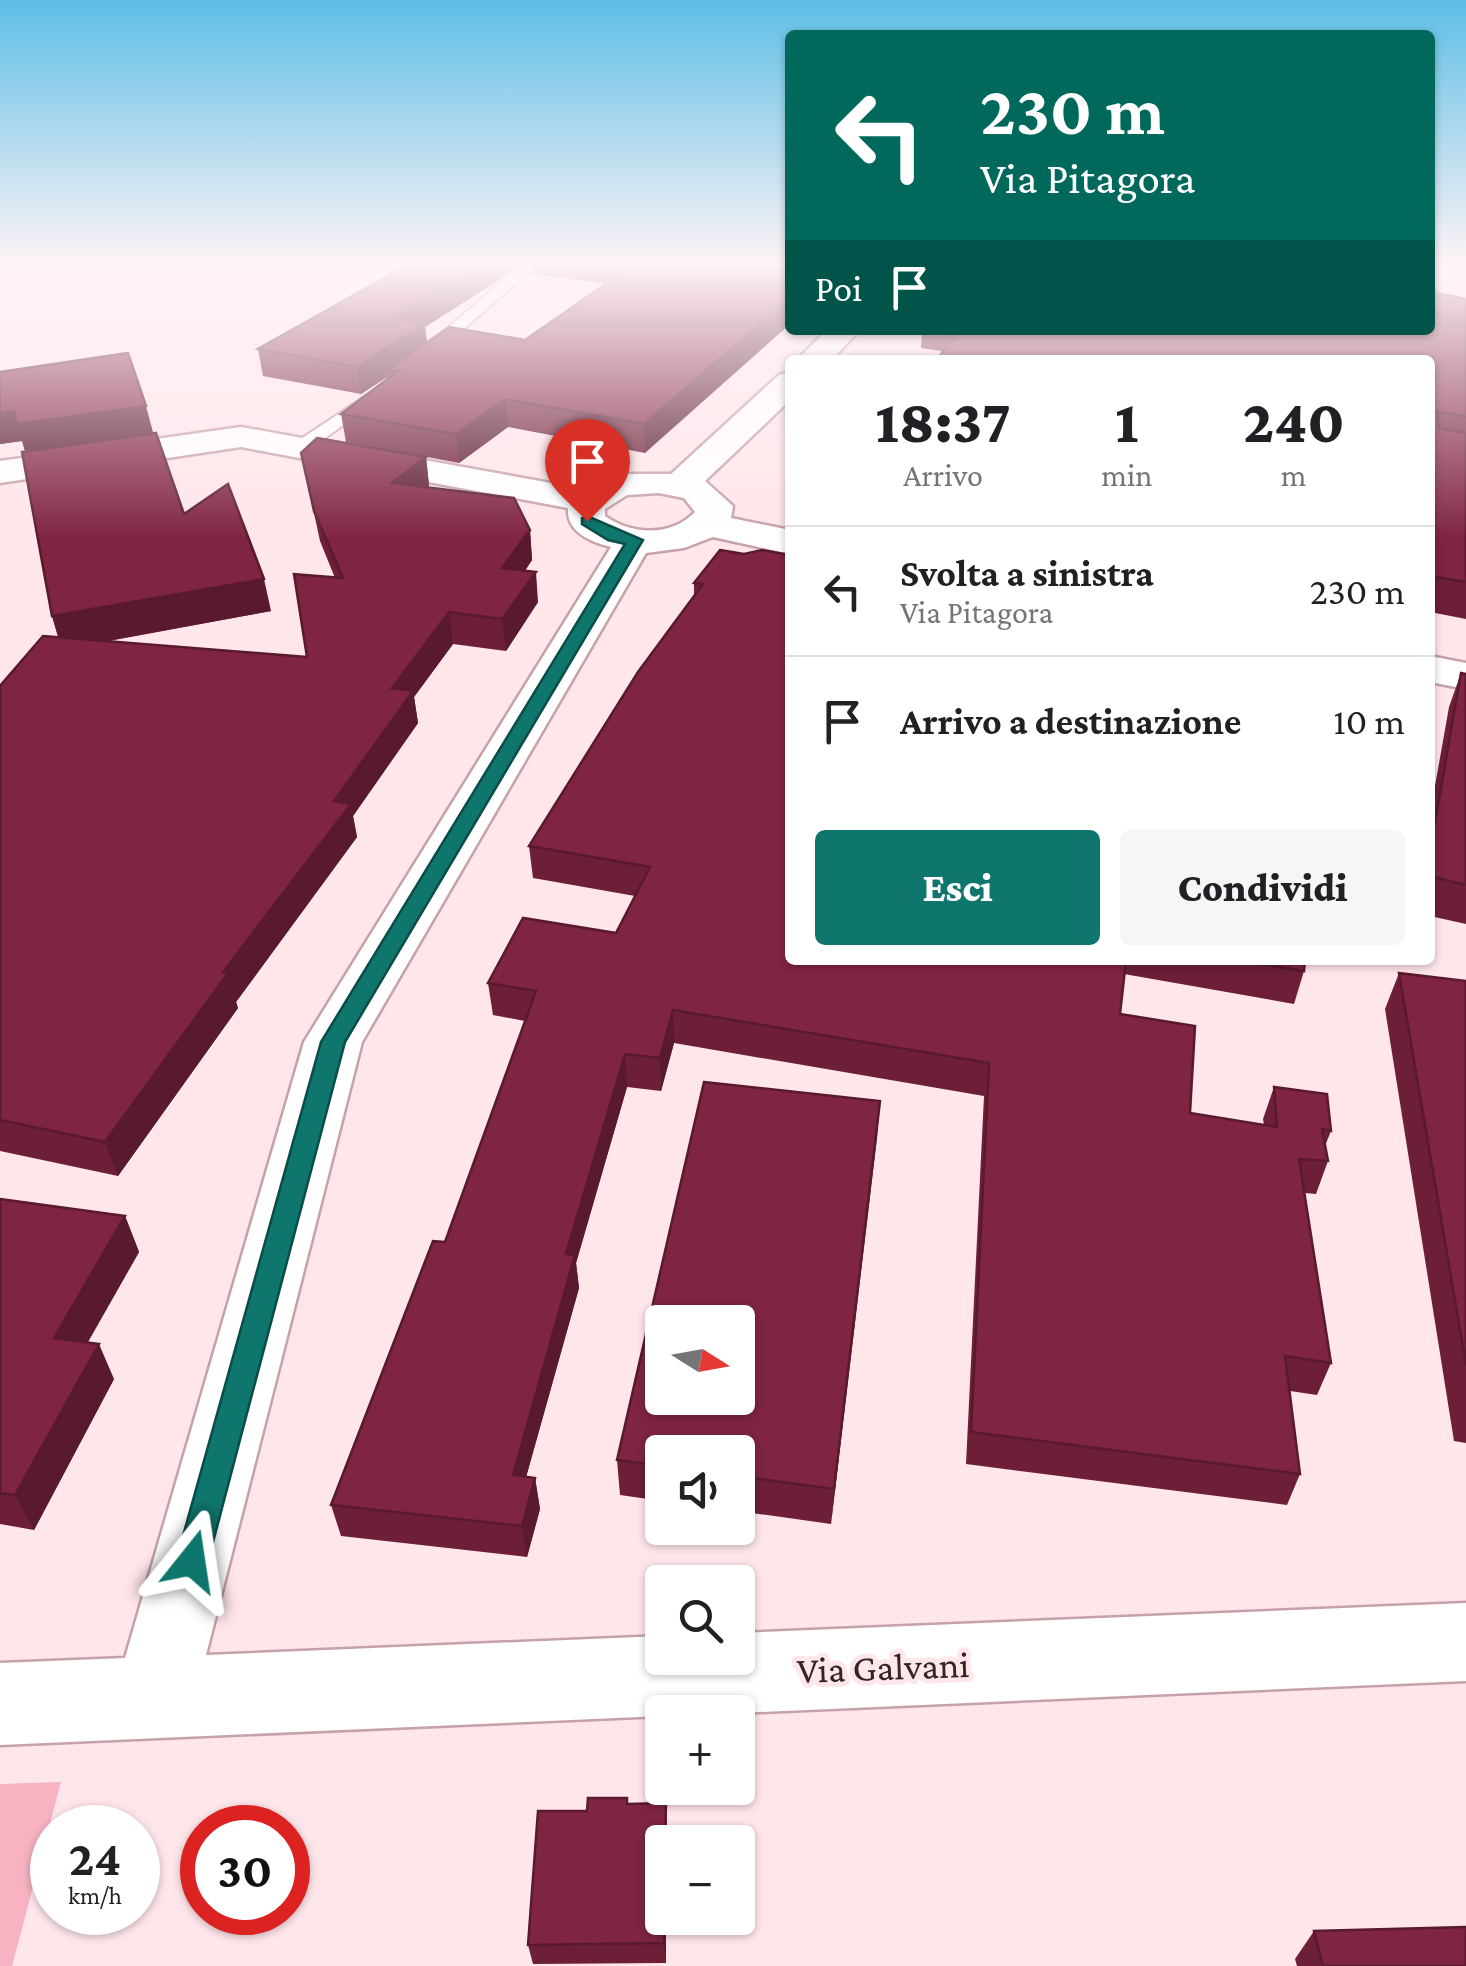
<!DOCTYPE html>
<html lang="it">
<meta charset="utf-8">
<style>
body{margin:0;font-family:"Crimson Pro",serif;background:#f6f6f6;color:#202124;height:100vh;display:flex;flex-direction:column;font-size:38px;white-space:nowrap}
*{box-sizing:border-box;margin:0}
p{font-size:32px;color:#757577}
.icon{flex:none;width:55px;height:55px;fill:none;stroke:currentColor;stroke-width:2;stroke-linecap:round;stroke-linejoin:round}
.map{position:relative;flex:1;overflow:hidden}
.side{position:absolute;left:785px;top:355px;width:650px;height:610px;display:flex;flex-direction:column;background:#fff;border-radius:10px;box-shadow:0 2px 8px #0004}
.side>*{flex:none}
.hud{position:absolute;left:785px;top:30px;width:650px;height:305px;border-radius:10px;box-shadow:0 2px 8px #0004;background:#00695c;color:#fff;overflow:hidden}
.needle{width:65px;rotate:101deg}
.fabs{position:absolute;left:645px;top:1305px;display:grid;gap:20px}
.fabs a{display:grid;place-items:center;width:110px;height:110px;border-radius:10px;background:#fff;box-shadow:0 2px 8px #0004;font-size:50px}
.speed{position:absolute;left:30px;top:1805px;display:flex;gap:20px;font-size:50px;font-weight:700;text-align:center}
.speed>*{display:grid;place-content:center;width:130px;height:130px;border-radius:50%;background:#fff;box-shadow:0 2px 8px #0004;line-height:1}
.speed small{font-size:25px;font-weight:400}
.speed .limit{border:15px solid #d22;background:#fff;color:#111}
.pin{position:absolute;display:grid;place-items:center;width:85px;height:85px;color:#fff;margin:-102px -42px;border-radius:50% 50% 50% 0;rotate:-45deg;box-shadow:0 0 10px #0007}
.pin .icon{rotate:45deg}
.me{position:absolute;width:110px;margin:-55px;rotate:15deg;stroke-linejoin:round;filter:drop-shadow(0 0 8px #0008)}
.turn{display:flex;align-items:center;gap:35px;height:210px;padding:0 30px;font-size:45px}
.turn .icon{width:130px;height:130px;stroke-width:2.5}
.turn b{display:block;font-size:70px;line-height:85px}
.then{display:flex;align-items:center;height:95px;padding:0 30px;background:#0003;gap:20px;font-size:38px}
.eta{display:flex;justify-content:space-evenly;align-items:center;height:170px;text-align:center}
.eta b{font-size:60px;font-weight:800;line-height:70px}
.button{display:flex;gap:20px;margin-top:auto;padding:20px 30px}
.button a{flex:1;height:115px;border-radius:10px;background:#0f766e;color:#fff;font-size:40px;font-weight:800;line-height:115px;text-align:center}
.button a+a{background:#f6f6f6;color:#202124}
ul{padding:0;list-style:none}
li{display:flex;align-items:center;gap:30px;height:130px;padding:0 30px;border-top:2px solid #e0e0e0}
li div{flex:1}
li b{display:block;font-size:38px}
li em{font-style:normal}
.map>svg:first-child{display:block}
</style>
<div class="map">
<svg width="1466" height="1966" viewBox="0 0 1466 1966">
<rect width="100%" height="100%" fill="#ffe6eb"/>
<polygon fill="#f7b3c1" points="61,1782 12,1966 0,1966 0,1784"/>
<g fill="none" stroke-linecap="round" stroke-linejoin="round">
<g stroke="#c6a1a8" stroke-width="4">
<g id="lane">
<polygon points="524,263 540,263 461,331 440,360 428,360 426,357 451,325"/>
<polygon points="367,395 381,398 310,449 298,449 298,441"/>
</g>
</g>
<g stroke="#c6a1a8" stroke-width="5">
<g id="street">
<polygon points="827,330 860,330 831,360 797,360"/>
<path d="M790 372V400L705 481 733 506 731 518 790 530V554L713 537 684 548 646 553 362 1042 206 1655 662 1636V1658H738V1633L1466 1603V1681L738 1713 662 1712V1716L0 1745V1663L125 1658 304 1042 611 547C591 542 566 532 568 508L241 447 0 483V461L241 427 584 489 627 474H671L779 375ZM659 493 684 498 695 512C671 537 632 535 605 516V509L627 495Z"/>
<polygon points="1430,656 1466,663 1466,689 1430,682"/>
</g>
</g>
<use href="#lane" fill="#fff" fill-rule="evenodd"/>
<use href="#street" fill="#fff" fill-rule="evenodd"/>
</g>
<g fill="#6d1f38">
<polygon points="411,263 519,263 494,283 425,327 427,342 525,340 606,284 533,274 532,263 790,263 645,453 508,427 459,463 346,442 341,414 388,379 387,377 361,394 263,376 258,349"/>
<polygon points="1437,293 1466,299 1466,619 1430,612 1430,360 941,354 941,351 921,348 922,330 1253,330 1251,333 1262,332"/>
<polygon points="0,372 153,433 184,514 271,611 109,641 307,657 335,578 320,541 301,453 426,457 429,486 428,487 530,530 532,560 525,571 538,602 506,651 453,644 414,697 418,723 353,816 357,837 236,1002 238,1008 118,1176 0,1151 0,686 58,637 52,616 25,451 22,441 0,444"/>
<polygon points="720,550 790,960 1305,960 1304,971 1294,1004 1124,974 1120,1014 1190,1113 1264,1125 1263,1119 1274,1087 1331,1131 1325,1146 1328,1161 1316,1194 1305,1193 1331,1363 1317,1395 1290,1391 1300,1474 1287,1505 966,1464 984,1096 674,1043 661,1091 627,1087 576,1263 579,1288 526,1477 535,1478 540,1509 527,1557 341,1536 331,1505 445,1242 525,1021 493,1015 488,983 616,933 635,896 533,878 529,846 694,597 694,583"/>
<polygon points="1461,673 1466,674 1466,924 1430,916 1430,814 1449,707"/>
<polygon points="1399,973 1466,981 1466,1443 1454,1441 1385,1009"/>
<polygon points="880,1101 831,1524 738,1511 738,1452 662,1452 662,1501 620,1495 617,1460"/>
<polygon points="0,1199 125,1216 139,1252 88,1342 114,1379 34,1530 0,1524"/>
<polygon points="666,1803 667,1824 662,1918 666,1918 666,1963 533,1964 528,1945 587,1811 628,1804"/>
<polygon points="1314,1931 1466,1966 1297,1966 1295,1959"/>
</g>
<g fill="#59192e">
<polygon points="484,263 519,263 494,283 425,327 428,350 386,371 387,377 361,394 357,367 394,318"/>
<polygon points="790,298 790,324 645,453 644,424"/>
<polygon points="505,399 508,427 459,463 456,434"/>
<polygon points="146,406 154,436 26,454 22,441 0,444 0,413 14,411"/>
<polygon points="426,457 429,486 396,512 392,483"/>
<polygon points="530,530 532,560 505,598 502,568"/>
<polygon points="536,572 538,602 506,651 502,619"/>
<polygon points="264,579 271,611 62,649 52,616"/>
<polygon points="449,612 453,644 414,697 418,723 353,816 357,837 236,1002 238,1008 118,1176 105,1142 223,972 334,801 392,688"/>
<polygon points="673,1010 674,1043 661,1091 660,1058"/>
<polygon points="625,1054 627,1087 576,1263 579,1288 518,1506 513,1475 566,1254"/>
<polygon points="880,1101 877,1138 831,1524 834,1489"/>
<polygon points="125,1216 139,1252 70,1373 54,1338"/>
<polygon points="99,1344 114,1379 34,1530 15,1495"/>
<polygon points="535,1478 540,1509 527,1557 522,1526"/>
<polygon points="665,1918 666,1918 666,1963 664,1943"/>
</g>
<g fill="#7f2441" stroke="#59192e" stroke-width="2.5" fill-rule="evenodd">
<polygon points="411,263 484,263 394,318 425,323 357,367 258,349"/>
<polygon points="636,263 790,263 790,298 644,424 505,399 456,434 341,414 398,371 386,371 449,327 525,340"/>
<polygon points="1430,287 1434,288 1437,293 1466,299 1466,417 1437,411 1439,428 1466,433 1466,582 1430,576 1430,360 936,360 957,336 943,333 946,330 1241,330 1240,333 1262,332 1263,330 1430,330"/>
<polygon points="128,353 146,406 17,424 14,411 0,413 0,372"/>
<polygon points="156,433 184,514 228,484 264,579 52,616 22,452"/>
<polygon points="317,438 426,457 392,483 514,498 530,530 502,568 536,572 502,619 449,612 392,688 413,691 334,801 351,804 223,972 228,973 105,1142 0,1120 0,686 43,636 307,657 294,574 343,578 314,511 301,453"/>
<polygon points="720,550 744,554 762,550 790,555 790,960 1126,960 1120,1014 1195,1026 1190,1113 1277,1127 1274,1087 1327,1094 1331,1131 1322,1129 1328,1161 1299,1159 1331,1363 1285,1356 1300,1474 971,1432 989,1063 673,1010 660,1058 625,1054 566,1254 575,1255 513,1475 535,1478 522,1526 331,1505 433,1241 445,1242 536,991 488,983 523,918 616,933 650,867 529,846 638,672 703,584 694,583"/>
<polygon points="1461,673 1466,674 1466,885 1430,876 1430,851"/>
<polygon points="1239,960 1305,960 1304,971"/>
<polygon points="1399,973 1466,981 1466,1365"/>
<path d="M704 1082 880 1101 834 1489 738 1476V1452H662V1466L617 1460ZM662 1322H738V1398H662Z"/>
<polygon points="0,1199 125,1216 54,1338 99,1344 15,1495 0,1493"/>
<polygon points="588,1798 627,1798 627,1804 666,1803 665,1842 662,1842 662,1918 665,1918 664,1943 528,1945 538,1811 587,1811"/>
<polygon points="1466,1927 1466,1966 1323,1966 1314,1931"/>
</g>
<linearGradient id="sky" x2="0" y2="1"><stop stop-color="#5dbee6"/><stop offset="0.49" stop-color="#fff4f6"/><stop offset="1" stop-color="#fff4f6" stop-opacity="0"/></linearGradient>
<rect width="1466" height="539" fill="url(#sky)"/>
<polygon fill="#0f766e" stroke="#0a4d48" stroke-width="2.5" points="587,516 643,540 345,1042 208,1561 203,1572 192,1576 181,1572 176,1561 321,1042 625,544 608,540 582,524 582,518"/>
<g text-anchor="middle" stroke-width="10" stroke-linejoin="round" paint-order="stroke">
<g font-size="38" fill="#322427" stroke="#ffe6eb">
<text transform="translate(883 1667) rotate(-2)" y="13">Via Galvani</text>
</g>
</g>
</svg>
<div class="fabs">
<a><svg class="needle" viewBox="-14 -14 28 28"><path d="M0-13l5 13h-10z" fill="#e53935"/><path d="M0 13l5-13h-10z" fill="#757577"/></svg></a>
<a><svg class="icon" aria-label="sound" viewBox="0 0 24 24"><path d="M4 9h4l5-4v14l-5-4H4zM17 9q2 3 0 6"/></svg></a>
<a><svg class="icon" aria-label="search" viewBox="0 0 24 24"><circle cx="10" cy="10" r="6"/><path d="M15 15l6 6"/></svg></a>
<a>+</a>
<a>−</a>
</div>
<div class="speed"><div>24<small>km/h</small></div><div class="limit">30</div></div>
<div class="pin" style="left:587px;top:521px;background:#d93025"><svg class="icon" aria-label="arrive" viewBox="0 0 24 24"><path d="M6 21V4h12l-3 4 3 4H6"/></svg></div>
<svg class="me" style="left:192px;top:1561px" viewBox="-20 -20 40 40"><path d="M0-17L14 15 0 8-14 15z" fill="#0f766e" stroke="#fff" stroke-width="4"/></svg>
<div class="hud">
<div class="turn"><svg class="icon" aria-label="left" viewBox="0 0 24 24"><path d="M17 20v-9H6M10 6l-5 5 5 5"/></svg><div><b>230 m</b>Via Pitagora</div></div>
<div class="then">Poi<svg class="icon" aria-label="arrive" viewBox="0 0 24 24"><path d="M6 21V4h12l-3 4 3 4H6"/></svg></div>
</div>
<section class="side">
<div class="eta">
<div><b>18:37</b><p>Arrivo</p></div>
<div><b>1</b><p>min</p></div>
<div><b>240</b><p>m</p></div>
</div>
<ul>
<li><svg class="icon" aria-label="left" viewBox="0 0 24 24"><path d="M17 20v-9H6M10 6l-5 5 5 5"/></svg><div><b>Svolta a sinistra</b><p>Via Pitagora</p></div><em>230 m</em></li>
<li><svg class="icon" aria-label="arrive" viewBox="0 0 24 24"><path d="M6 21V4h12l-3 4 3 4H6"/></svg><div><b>Arrivo a destinazione</b></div><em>10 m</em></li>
</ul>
<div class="button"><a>Esci</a><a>Condividi</a></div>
</section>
</div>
